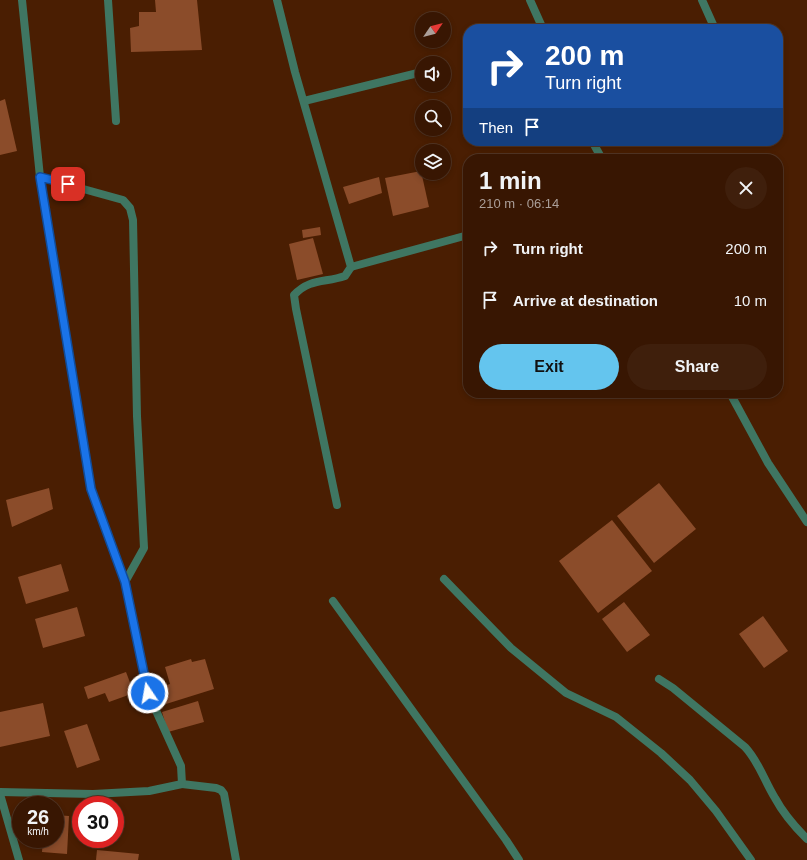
<!DOCTYPE html>
<meta charset="utf-8">
<style>
body{margin:0;font-family:Arial,sans-serif;background:#3f1f0c;color:#f1f3f6;height:100vh;display:flex;flex-direction:column;font-size:15px;white-space:nowrap}
*{box-sizing:border-box;margin:0}
p{font-size:13px;color:#ab9f99}
.icon{flex:none;width:22px;height:22px;fill:none;stroke:currentColor;stroke-width:2;stroke-linecap:round;stroke-linejoin:round}
.map{position:relative;flex:1;overflow:hidden}
.side{position:absolute;left:463px;top:154px;width:320px;height:244px;display:flex;flex-direction:column;background:#381602;border-radius:16px;box-shadow:0 2px 6px #0003,0 0 0 1px #523524}
.side>*{flex:none}
.hud{position:absolute;left:463px;top:24px;width:320px;height:122px;border-radius:16px;box-shadow:0 2px 6px #0003,0 0 0 1px #523524;background:#1a4fa0;color:#fff;overflow:hidden}
.needle{width:26px;rotate:55deg}
.controls{position:absolute;left:415px;top:12px;display:grid;gap:8px}
.controls a{display:grid;place-items:center;width:36px;height:36px;border-radius:50%;background:#381602;box-shadow:0 2px 6px #0003,0 0 0 1px #523524;font-size:20px}
.speed{position:absolute;left:12px;top:796px;display:flex;gap:8px;font-size:20px;font-weight:700;text-align:center}
.speed>*{display:grid;place-content:center;width:52px;height:52px;border-radius:50%;background:#381602;box-shadow:0 2px 6px #0003,0 0 0 1px #523524;line-height:1}
.speed small{font-size:10px;font-weight:400}
.speed .limit{border:6px solid #d22;background:#fff;color:#111}
.pin{position:absolute;display:grid;place-items:center;width:34px;height:34px;color:#fff;margin:-17px;border-radius:8px;box-shadow:0 2px 6px #0006}
.me{position:absolute;width:44px;margin:-22px;rotate:348deg;stroke-linejoin:round;filter:drop-shadow(0 0 3px #0008)}
.turn{display:flex;align-items:center;gap:14px;height:84px;padding:0 16px;font-size:18px}
.turn .icon{width:52px;height:52px;stroke-width:2.5}
.turn b{display:block;font-size:28px;line-height:34px}
.then{display:flex;align-items:center;height:38px;padding:0 16px;background:#0003;gap:8px;font-size:15px}
.round{display:grid;place-items:center;flex:none;width:42px;height:42px;border-radius:21px;background:#3f1f0c}
.headline{display:flex;align-items:center;justify-content:space-between;height:68px;padding:0 16px}
h1{font-size:24px;font-weight:800;line-height:30px}
.button{display:flex;gap:8px;margin-top:auto;padding:8px 16px}
.button a{flex:1;height:46px;border-radius:24px;background:#64c5ee;color:#111;font-size:16px;font-weight:800;line-height:46px;text-align:center}
.button a+a{background:#3f1f0c;color:#f1f3f6}
ul{padding:0;list-style:none}
li{display:flex;align-items:center;gap:12px;height:52px;padding:0 16px}
li div{flex:1}
li b{display:block;font-size:15px}
li em{font-style:normal}
.map>svg:first-child{display:block}
</style>
<div class="map">
<svg width="807" height="860" viewBox="0 0 807 860">
<rect width="100%" height="100%" fill="#4a1e02"/>
<g fill="#8b4c2a">
<polygon points="155,0 197,0 202,50 131,52 130,28 139,26 139,12 156,12"/>
<polygon points="5,99 17,151 0,155 0,101"/>
<polygon points="421,171 429,207 393,216 385,178"/>
<polygon points="379,177 382,193 349,204 343,187"/>
<polygon points="320,227 321,235 303,238 302,230"/>
<polygon points="313,238 323,274 297,280 289,244"/>
<polygon points="659,483 696,529 654,563 617,516"/>
<polygon points="49,488 53,509 12,527 6,500"/>
<polygon points="612,520 652,571 598,613 559,561"/>
<polygon points="61,564 69,591 26,604 18,577"/>
<polygon points="624,602 650,635 627,652 602,619"/>
<polygon points="77,607 85,636 43,648 35,619"/>
<polygon points="763,616 788,651 764,668 739,634"/>
<polygon points="191,659 192,662 205,659 214,689 166,704 161,687 170,684 165,667"/>
<polygon points="126,672 134,693 109,702 105,693 88,699 84,687"/>
<polygon points="198,701 204,722 168,732 162,712"/>
<polygon points="43,703 50,736 0,747 0,712"/>
<polygon points="87,724 100,760 77,768 64,731"/>
<polygon points="55,815 69,816 67,854 42,852 43,839 55,839"/>
<polygon points="97,850 139,854 138,860 96,860"/>
</g>
<g fill="none" stroke-linecap="round" stroke-linejoin="round">
<g stroke="#3f7662" stroke-width="8">
<polyline points="304,101 422,72"/>
<polyline points="444,579 511,648 566,693 616,717 661,753 690,780 716,811 751,860"/>
<polyline points="333,601 506,840 519,860"/>
<path d="M659 679 673 688 745 747C759 762 764 780 775 798 783 813 795 827 807 839"/>
<polyline points="182,784 216,788 221,790 224,794 236,860"/>
</g>
<g stroke="#3f7662" stroke-width="8">
<polyline points="108,0 116,121"/>
<path d="M277 0 295 72 351 267 345 276C325 283 310 278 294 295L296 309 337 505"/>
<polyline points="530,0 543,29"/>
<polyline points="702,0 715,29"/>
<polyline points="592,141 602,159"/>
<polyline points="40,177 123,200 130,208 133,220 137,416 144,548 125,582"/>
<polyline points="351,267 468,235"/>
<polyline points="730,393 768,463 807,522"/>
<polyline points="0,792 93,794 149,791 182,784 181,766 148,693 125,582 91,489 40,177 22,0"/>
<polyline points="0,794 19,860"/>
</g>
</g>
<g fill="none" stroke-linecap="round" stroke-linejoin="round">
<g stroke="#114b97" stroke-width="10">
<polyline id="route" points="68,184 40,177 91,489 125,582 148,693"/>
</g>
<use href="#route" stroke="#1a73e8" stroke-width="7"/>
</g>
</svg>
<div class="controls">
<a><svg class="needle" viewBox="-14 -14 28 28"><path d="M0-13l5 13h-10z" fill="#e53935"/><path d="M0 13l5-13h-10z" fill="#ab9f99"/></svg></a>
<a><svg class="icon" aria-label="sound" viewBox="0 0 24 24"><path d="M4 9h4l5-4v14l-5-4H4zM17 9q2 3 0 6"/></svg></a>
<a><svg class="icon" aria-label="search" viewBox="0 0 24 24"><circle cx="10" cy="10" r="6"/><path d="M15 15l6 6"/></svg></a>
<a><svg class="icon" aria-label="layers" viewBox="0 0 24 24"><path d="M12 4l9 5-9 5-9-5zM3 14l9 5 9-5"/></svg></a>
</div>
<div class="speed"><div>26<small>km/h</small></div><div class="limit">30</div></div>
<div class="pin" style="left:68px;top:184px;background:#d93025"><svg class="icon" aria-label="arrive" viewBox="0 0 24 24"><path d="M6 21V4h12l-3 4 3 4H6"/></svg></div>
<svg class="me" style="left:148px;top:693px" viewBox="-20 -20 40 40"><circle r="17" fill="#1a73e8" stroke="#fff" stroke-width="3"/><path d="M0-11L8 9 0 5-8 9z" fill="#fff"/></svg>
<div class="hud">
<div class="turn"><svg class="icon" aria-label="right" viewBox="0 0 24 24"><path d="M7 20v-9h11M14 6l5 5-5 5"/></svg><div><b>200 m</b>Turn right</div></div>
<div class="then">Then<svg class="icon" aria-label="arrive" viewBox="0 0 24 24"><path d="M6 21V4h12l-3 4 3 4H6"/></svg></div>
</div>
<section class="side">
<div class="headline"><div><h1>1 min</h1><p>210 m · 06:14</p></div><a class="round"><svg class="icon" aria-label="close" viewBox="0 0 24 24"><path d="M6 6l12 12M18 6L6 18"/></svg></a></div>
<ul>
<li><svg class="icon" aria-label="right" viewBox="0 0 24 24"><path d="M7 20v-9h11M14 6l5 5-5 5"/></svg><div><b>Turn right</b></div><em>200 m</em></li>
<li><svg class="icon" aria-label="arrive" viewBox="0 0 24 24"><path d="M6 21V4h12l-3 4 3 4H6"/></svg><div><b>Arrive at destination</b></div><em>10 m</em></li>
</ul>
<div class="button"><a>Exit</a><a>Share</a></div>
</section>
</div>
